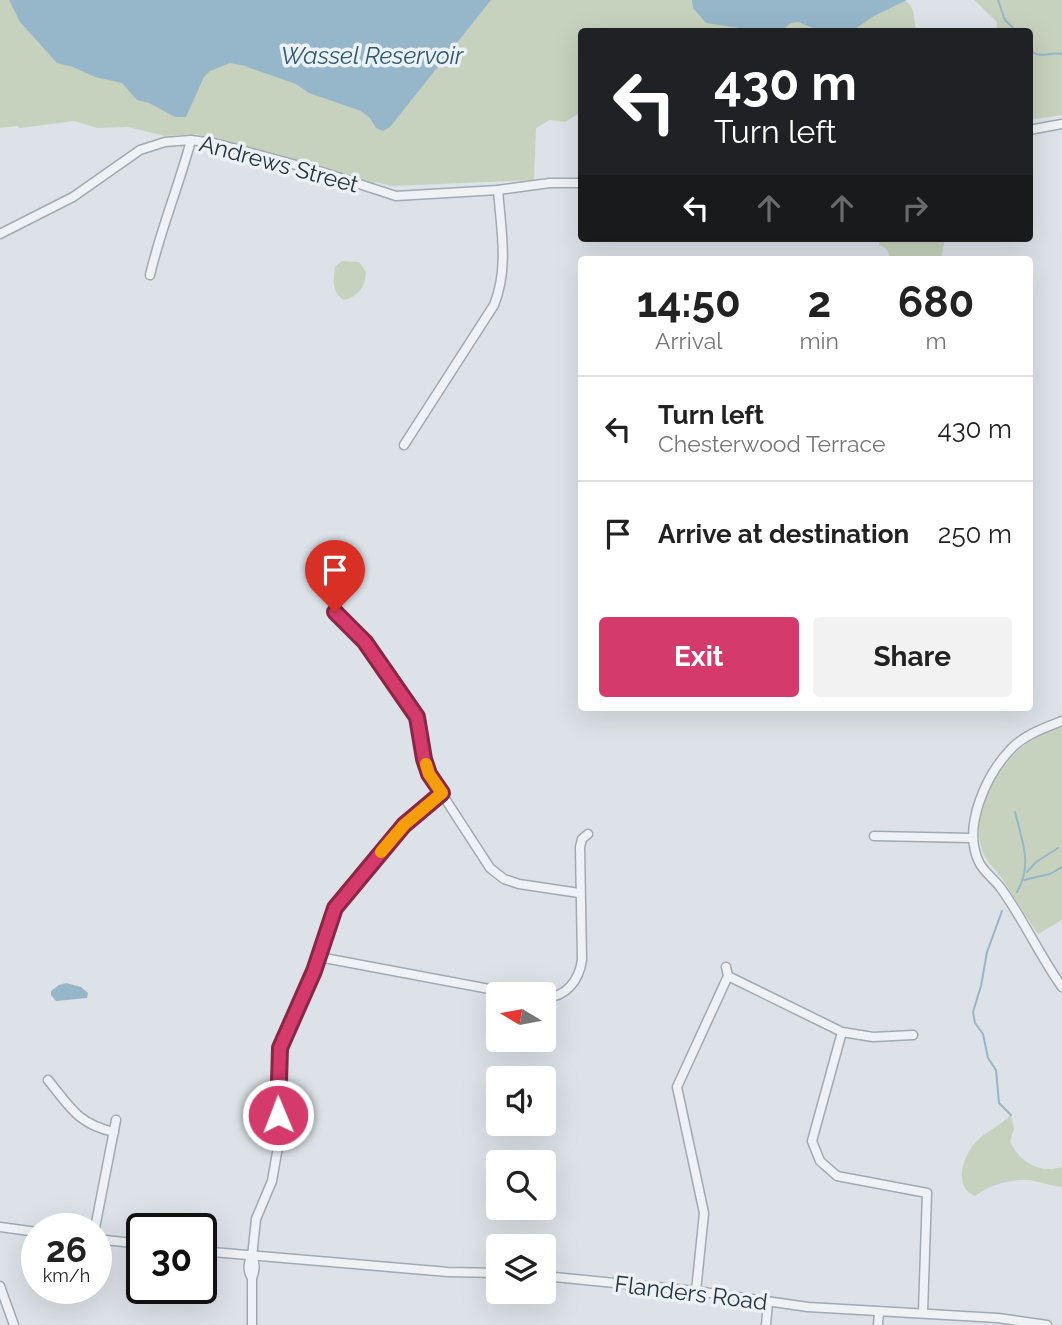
<!DOCTYPE html>
<style>
body{margin:0;font-family:Raleway,sans-serif;background:#f2f2f2;color:#222;height:100vh;display:flex;flex-direction:column;font-size:26px;white-space:nowrap}
*{box-sizing:border-box;margin:0}
p{font-size:23px;color:#767676}
.icon{flex:none;width:38px;height:38px;fill:none;stroke:currentColor;stroke-width:2;stroke-linecap:round;stroke-linejoin:round}
.map{position:relative;flex:1;overflow:hidden}
.panel{position:absolute;left:578px;top:256px;width:455px;height:455px;display:flex;flex-direction:column;background:#fff;border-radius:7px;box-shadow:0 7px 28px #0002}
.panel>*{flex:none}
.top-card{position:absolute;left:578px;top:28px;width:455px;height:214px;border-radius:7px;box-shadow:0 7px 28px #0002;background:#202124;color:#fff;overflow:hidden}
.needle{width:46px;rotate:280deg}
.fabs{position:absolute;left:486px;top:982px;display:grid;gap:14px}
.fabs a{display:grid;place-items:center;width:70px;height:70px;border-radius:7px;background:#fff;box-shadow:0 7px 28px #0002;font-size:35px}
.speed{position:absolute;left:21px;top:1213px;display:flex;gap:14px;font-size:35px;font-weight:700;text-align:center}
.speed>*{display:grid;place-content:center;width:91px;height:91px;border-radius:50%;background:#fff;box-shadow:0 7px 28px #0002;line-height:1}
.speed small{font-size:18px;font-weight:400}
.speed .limit{border:4px solid #111;border-radius:10px;background:#fff;color:#111}
.pin{position:absolute;display:grid;place-items:center;width:60px;height:60px;color:#fff;margin:-72px -30px;border-radius:50% 50% 50% 0;rotate:-45deg;box-shadow:0 0 7px #0007}
.pin .icon{rotate:45deg}
.me{position:absolute;width:77px;margin:-38px;rotate:359deg;stroke-linejoin:round;filter:drop-shadow(0 0 5px #0008)}
.turn{display:flex;align-items:center;gap:24px;height:147px;padding:0 21px;font-size:32px}
.turn .icon{width:91px;height:91px;stroke-width:2.5}
.turn b{display:block;font-size:49px;line-height:60px}
.lanes{display:flex;align-items:center;height:66px;padding:0 21px;background:#0003;justify-content:center;gap:35px;direction:ltr}
.lanes .off{opacity:.35}
.eta{display:flex;justify-content:space-evenly;align-items:center;height:119px;text-align:center}
.eta b{font-size:42px;font-weight:700;line-height:49px}
.primary-button{display:flex;gap:14px;margin-top:auto;padding:14px 21px}
.primary-button a{flex:1;height:80px;border-radius:7px;background:#d43a6c;color:#fff;font-size:28px;font-weight:700;line-height:80px;text-align:center}
.primary-button a+a{background:#f2f2f2;color:#222}
ul{padding:0;list-style:none}
li{display:flex;align-items:center;gap:21px;height:105px;padding:0 21px;border-top:2px solid #e0e0e0}
li div{flex:1}
li b{display:block;font-size:26px}
li em{font-style:normal}
.map>svg:first-child{display:block}
</style>
<div class="map">
<svg width="1062" height="1325" viewBox="0 0 1062 1325">
<rect width="100%" height="100%" fill="#dce2e7"/>
<g fill="#c6d2bd">
<path d="M0 0H902L895 2 886 9 905 1C917 7 912 20 917 31L581 32V112L565 122 550 120 536 128 534 180 391 186 376 182 369 185 196 134 165 136 128 127 97 128 74 121 20 128 17 126 0 128Z"/>
<polygon points="974,0 1062,0 1062,115 1029,120 1029,32 996,31 997,22"/>
<path d="M880 238H945L941 259H889C890 251 886 247 879 245Z"/>
<path d="M342 261 359 262 366 272C365 287 359 296 344 300 332 293 333 280 335 267Z"/>
<path d="M1062 727V920L1038 934C1026 917 1015 898 1003 880 996 870 986 862 982 850 971 815 994 772 1020 749 1032 738 1047 733 1062 727Z"/>
<path d="M1011 1115 1014 1129 1010 1141C1019 1162 1039 1174 1062 1167V1187C1051 1186 1039 1181 1028 1180 1010 1179 988 1185 975 1196 951 1186 964 1152 979 1139 989 1130 1001 1125 1011 1115Z"/>
</g>
<g fill="#95b7c9">
<polygon points="9,0 491,0 390,127 383,131 376,128 370,118 361,111 309,93 296,84 245,66 230,63 210,71 204,77 186,117 175,117 149,103 137,100 122,83 95,77 73,67 57,63 20,22"/>
<polygon points="692,0 907,0 874,16 852,31 820,31 798,22 791,23 781,31 759,31 706,23 693,8"/>
<polygon points="66,983 81,987 88,993 87,998 56,1001 51,995 51,991 59,985"/>
</g>
<g fill="none" stroke-linecap="round" stroke-linejoin="round">
<g stroke="#95b7c9" stroke-width="2">
<polyline points="998,0 1005,20 1017,32"/>
<path d="M1029 48C1038 61 1049 51 1062 54"/>
<path d="M1015 812C1022 841 1033 864 1017 892"/>
<polyline points="1027,872 1036,862 1058,848"/>
<polyline points="1024,880 1050,874 1062,867"/>
<polyline points="1002,911 987,952 981,986 973,1012 975,1023 983,1034 988,1058 996,1070 999,1103 1011,1115"/>
</g>
<g stroke="#a1aab1" stroke-width="11">
<g id="minor">
<polyline points="1029,130 1062,124"/>
<polyline points="0,234 73,197 140,150 165,142 191,140 214,143 322,172 396,196 498,190 550,183 581,183"/>
<path d="M150 275C161 228 179 186 191 140"/>
<path d="M404 445 494 305C509 268 501 229 498 190"/>
<polyline points="335,612 365,642 417,717 429,774 490,868 504,879 519,884 579,893"/>
<path d="M1062 721C1044 728 1024 735 1011 749 986 775 962 827 979 862 983 871 993 878 1000 887 1023 918 1039 955 1062 987"/>
<polyline points="874,836 972,838"/>
<polyline points="319,957 516,994"/>
<polyline points="728,976 842,1032 873,1037 913,1035"/>
<path d="M544 998C567 997 579 980 582 960L580 847 582 839 588 834"/>
<polyline points="842,1032 812,1141 820,1161 837,1176 927,1193 923,1312"/>
<path d="M48 1080C70 1107 78 1124 114 1132"/>
<polyline points="0,1227 37,1232"/>
<polyline points="95,1228 116,1120"/>
<polyline points="96,1239 142,1244"/>
<polyline points="201,1251 448,1272 499,1273"/>
<path d="M252 1257C256 1264 255 1271 252 1278V1325"/>
<polyline points="544,1276 696,1291 808,1307 998,1318 1047,1325"/>
<path d="M252 1278C248 1272 247 1264 252 1257L256 1219 272 1181 279 1141 277 1089 280 1048 314 971 335 907 404 826 442 793"/>
<polyline points="0,1286 14,1325"/>
<polyline points="696,1291 704,1213 677,1087 728,976 726,967"/>
<polyline points="766,1325 768,1303"/>
<polyline points="878,1325 879,1313"/>
</g>
</g>
<use href="#minor" stroke="#eff2f5" stroke-width="8"/>
</g>
<g fill="none" stroke-linecap="round" stroke-linejoin="round">
<g stroke="#8a2646" stroke-width="18">
<polyline id="route" points="278,1115 280,1048 314,971 335,908 404,825 442,793 429,774 424,759 417,717 365,642 335,612"/>
</g>
<use href="#route" stroke="#d43a6c" stroke-width="12"/>
<polyline stroke="#f59e0b" stroke-width="12" points="381,852 404,825 442,793 429,774 426,764"/>
</g>
<g text-anchor="middle" stroke-width="7" stroke-linejoin="round" paint-order="stroke">
<g font-size="23" fill="#25333e" stroke="#ecf1f5">
<text transform="translate(279 164) rotate(15)" y="8">Andrews Street</text>
<text transform="translate(691 1293) rotate(7)" y="8">Flanders Road</text>
</g>
<g font-size="24" font-style="italic" fill="#2e5974" stroke="#ecf1f5">
<text x="372" y="64">Wassel Reservoir</text>
</g>
</g>
</svg>
<div class="fabs">
<a><svg class="needle" viewBox="-14 -14 28 28"><path d="M0-13l5 13h-10z" fill="#e53935"/><path d="M0 13l5-13h-10z" fill="#767676"/></svg></a>
<a><svg class="icon" aria-label="sound" viewBox="0 0 24 24"><path d="M4 9h4l5-4v14l-5-4H4zM17 9q2 3 0 6"/></svg></a>
<a><svg class="icon" aria-label="search" viewBox="0 0 24 24"><circle cx="10" cy="10" r="6"/><path d="M15 15l6 6"/></svg></a>
<a><svg class="icon" aria-label="layers" viewBox="0 0 24 24"><path d="M12 4l9 5-9 5-9-5zM3 14l9 5 9-5"/></svg></a>
</div>
<div class="speed"><div>26<small>km/h</small></div><div class="limit">30</div></div>
<div class="pin" style="left:335px;top:612px;background:#d93025"><svg class="icon" aria-label="arrive" viewBox="0 0 24 24"><path d="M6 21V4h12l-3 4 3 4H6"/></svg></div>
<svg class="me" style="left:278px;top:1115px" viewBox="-20 -20 40 40"><circle r="17" fill="#d43a6c" stroke="#fff" stroke-width="3"/><path d="M0-11L8 9 0 5-8 9z" fill="#fff"/></svg>
<div class="top-card">
<div class="turn"><svg class="icon" aria-label="left" viewBox="0 0 24 24"><path d="M17 20v-9H6M10 6l-5 5 5 5"/></svg><div><b>430 m</b>Turn left</div></div>
<div class="lanes"><svg class="icon" aria-label="left" viewBox="0 0 24 24"><path d="M17 20v-9H6M10 6l-5 5 5 5"/></svg><svg class="icon off" aria-label="ahead" viewBox="0 0 24 24"><path d="M12 20V5M6 11l6-6 6 6"/></svg><svg class="icon off" aria-label="ahead" viewBox="0 0 24 24"><path d="M12 20V5M6 11l6-6 6 6"/></svg><svg class="icon off" aria-label="right" viewBox="0 0 24 24"><path d="M7 20v-9h11M14 6l5 5-5 5"/></svg></div>
</div>
<section class="panel">
<div class="eta">
<div><b>14:50</b><p>Arrival</p></div>
<div><b>2</b><p>min</p></div>
<div><b>680</b><p>m</p></div>
</div>
<ul>
<li><svg class="icon" aria-label="left" viewBox="0 0 24 24"><path d="M17 20v-9H6M10 6l-5 5 5 5"/></svg><div><b>Turn left</b><p>Chesterwood Terrace</p></div><em>430 m</em></li>
<li><svg class="icon" aria-label="arrive" viewBox="0 0 24 24"><path d="M6 21V4h12l-3 4 3 4H6"/></svg><div><b>Arrive at destination</b></div><em>250 m</em></li>
</ul>
<div class="primary-button"><a>Exit</a><a>Share</a></div>
</section>
</div>
